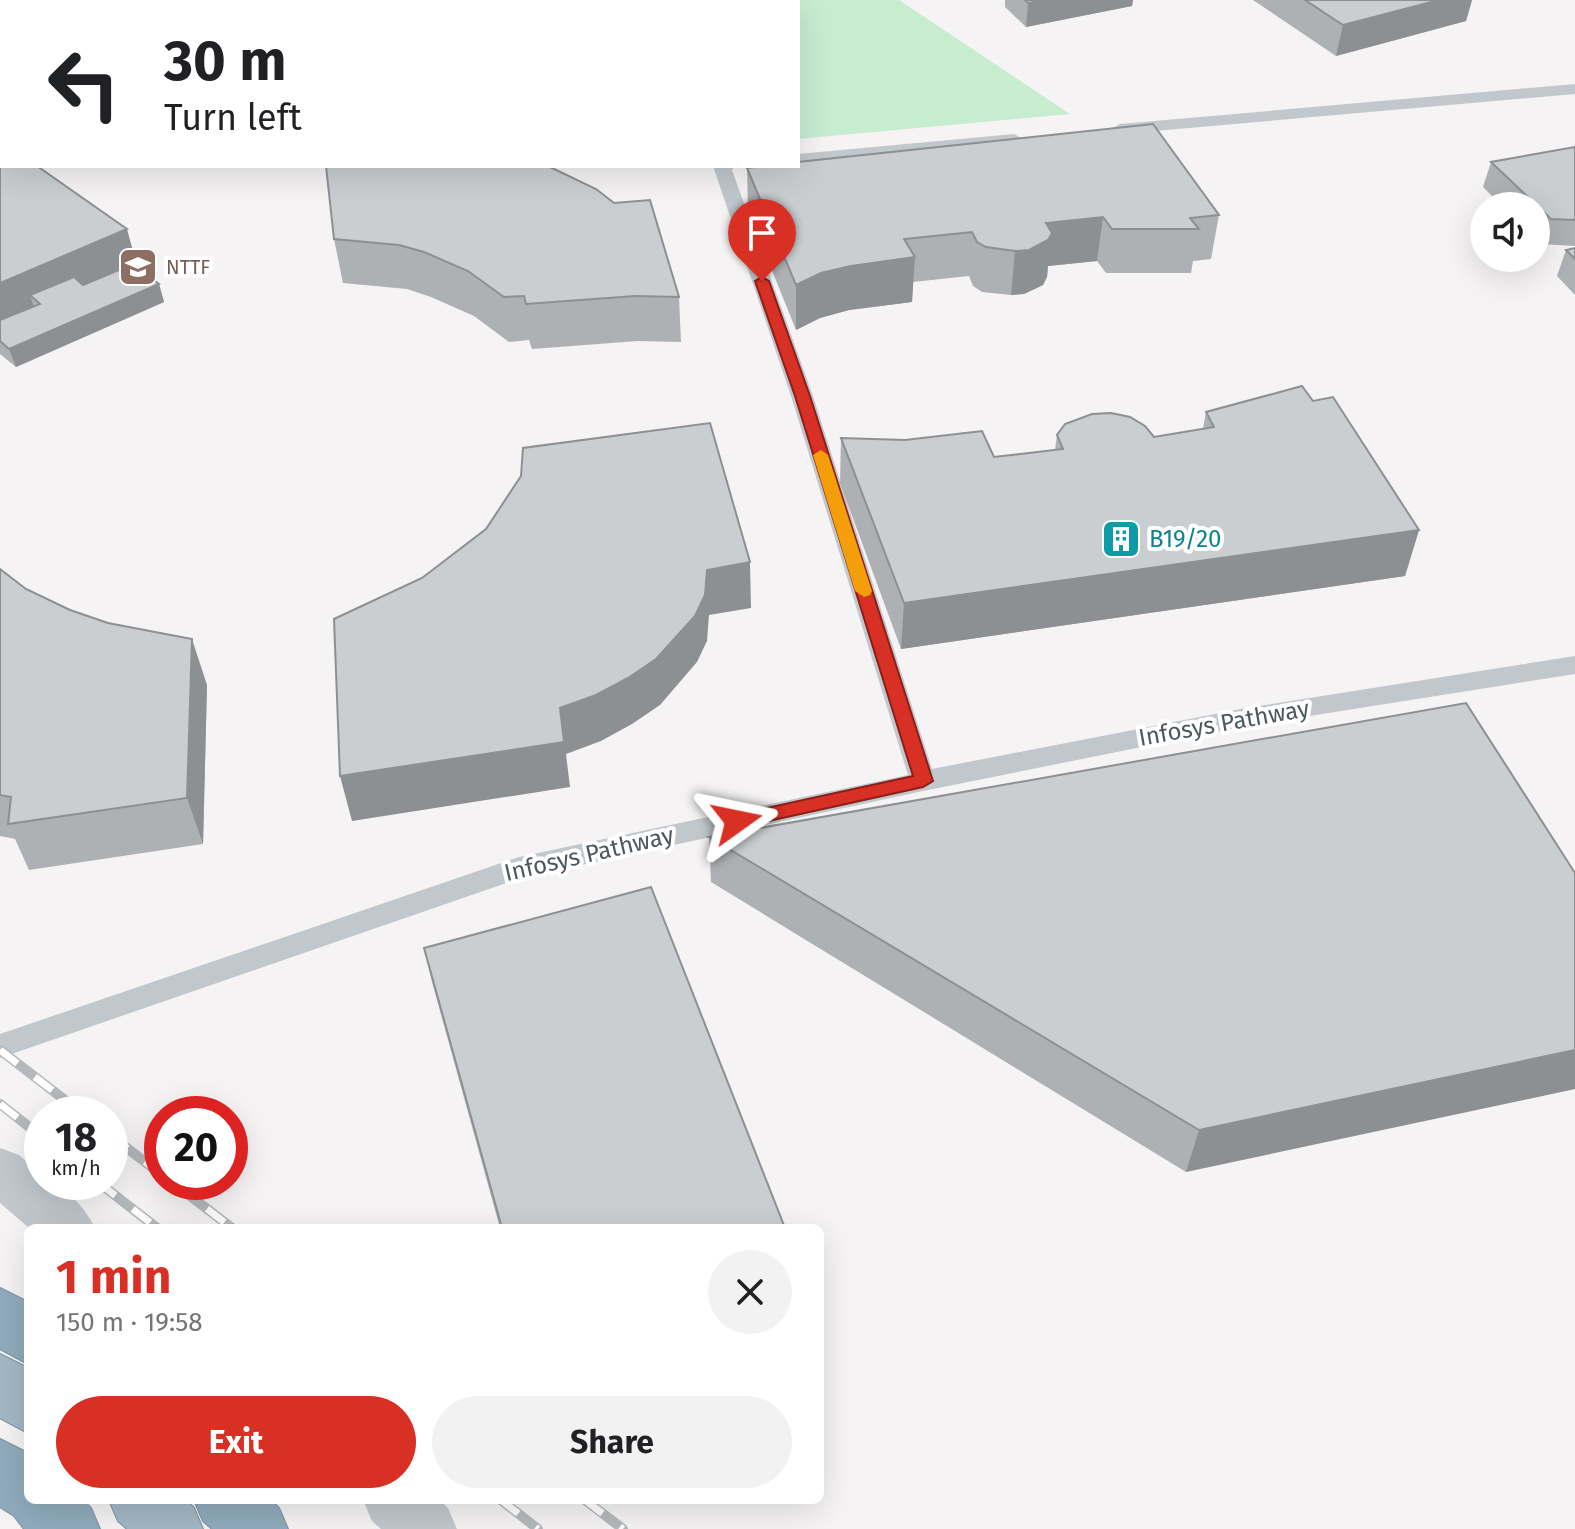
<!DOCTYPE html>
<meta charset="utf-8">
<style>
body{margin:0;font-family:"Fira Sans",sans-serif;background:#f2f2f2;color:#202124;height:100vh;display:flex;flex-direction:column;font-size:30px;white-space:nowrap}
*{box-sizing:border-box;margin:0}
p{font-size:26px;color:#757577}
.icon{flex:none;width:44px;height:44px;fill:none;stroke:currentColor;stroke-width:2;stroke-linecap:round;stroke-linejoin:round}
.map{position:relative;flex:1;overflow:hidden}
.drawer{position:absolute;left:24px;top:1224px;width:800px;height:280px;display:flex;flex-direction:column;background:#fff;border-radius:12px;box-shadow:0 8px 32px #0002}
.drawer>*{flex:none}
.hud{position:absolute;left:0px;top:0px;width:800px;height:168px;box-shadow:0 8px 32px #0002;background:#fff;color:#202124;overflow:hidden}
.fabs{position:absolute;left:1470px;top:192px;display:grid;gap:16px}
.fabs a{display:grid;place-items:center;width:80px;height:80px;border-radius:50%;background:#fff;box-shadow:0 8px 32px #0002;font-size:40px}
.speed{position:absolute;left:24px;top:1096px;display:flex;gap:16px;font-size:40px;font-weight:700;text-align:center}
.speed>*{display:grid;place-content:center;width:104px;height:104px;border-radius:50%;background:#fff;box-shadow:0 8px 32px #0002;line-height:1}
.speed small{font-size:20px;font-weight:400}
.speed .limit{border:12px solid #d22;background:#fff;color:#111}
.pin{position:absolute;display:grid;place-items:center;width:68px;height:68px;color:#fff;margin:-82px -34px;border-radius:50% 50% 50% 0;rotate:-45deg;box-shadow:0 0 8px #0007}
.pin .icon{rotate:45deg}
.me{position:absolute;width:88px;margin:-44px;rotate:78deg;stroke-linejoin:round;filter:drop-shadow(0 0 6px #0008)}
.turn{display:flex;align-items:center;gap:28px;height:168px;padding:0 32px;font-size:36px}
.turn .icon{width:104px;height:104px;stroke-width:2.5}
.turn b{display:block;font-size:56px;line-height:68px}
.round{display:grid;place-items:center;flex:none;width:84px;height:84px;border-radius:42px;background:#f2f2f2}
.headline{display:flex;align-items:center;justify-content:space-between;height:136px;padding:0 32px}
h1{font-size:48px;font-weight:700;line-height:60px;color:#d93025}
.action{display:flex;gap:16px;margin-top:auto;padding:16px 32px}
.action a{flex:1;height:92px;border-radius:48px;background:#d93025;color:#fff;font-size:32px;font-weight:700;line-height:92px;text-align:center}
.action a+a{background:#f2f2f2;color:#202124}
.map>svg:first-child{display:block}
</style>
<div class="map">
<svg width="1575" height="1529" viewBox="0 0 1575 1529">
<rect width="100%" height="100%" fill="#f5f3f3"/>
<polygon fill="#c7edd1" points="465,0 899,0 1070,114 798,139 798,2"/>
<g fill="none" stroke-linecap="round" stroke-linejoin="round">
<g stroke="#7b96a8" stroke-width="2">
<g id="trunk">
<polygon points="0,1354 28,1368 28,1433 0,1418"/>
<polygon points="109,1500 186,1500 194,1508 203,1529 127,1529 118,1521"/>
</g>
</g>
<g stroke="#7b96a8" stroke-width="2">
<g id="motorway">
<polygon points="28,0 60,0 26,2"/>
<polygon points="81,0 113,0 79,2"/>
<rect x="0" y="8" width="2" height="16"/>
<polygon points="0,1288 28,1302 28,1364 0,1349"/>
<polygon points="0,1439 28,1453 28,1500 83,1500 91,1508 100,1529 24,1529 14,1516 0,1507"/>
<polygon points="194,1500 271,1500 279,1508 288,1529 212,1529 203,1521"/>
</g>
</g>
<g fill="#c0c8cd" fill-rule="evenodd">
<polygon points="1575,84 1575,94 1120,134 1111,129 1120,124"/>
<polygon points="1014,134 1023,139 1020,143 798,164 798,154"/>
<polygon points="713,166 735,166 732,170 813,396 932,769 1246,708 1575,656 1575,674 1246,726 923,791 521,878 0,1058 0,1034 519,857 908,775 791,396"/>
</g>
<g fill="#c0c8cd" fill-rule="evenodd">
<polygon points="133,0 165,0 131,2"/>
<polygon points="2,45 2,63 0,64 0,46"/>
<path d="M0 1148 19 1155 42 1174V1182C64 1182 86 1209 95 1228H29L0 1203Z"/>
<polygon points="363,1500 440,1500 448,1508 457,1529 381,1529 372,1521"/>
</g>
<use href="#trunk" fill="#a3b8c5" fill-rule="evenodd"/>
<use href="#motorway" fill="#90abbc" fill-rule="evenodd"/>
<g stroke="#b6b9bc" stroke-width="10">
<g id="rail">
<polyline points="0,1050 83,1114"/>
<polyline points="0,1104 42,1137"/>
<polyline points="110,1135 162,1175"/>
<polyline points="98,1182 157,1228"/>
<polyline points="172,1182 232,1228"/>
<polyline points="501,1500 538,1529"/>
<polyline points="585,1500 623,1529"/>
</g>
</g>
<use href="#rail" stroke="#fff" stroke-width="7" stroke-dasharray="22" stroke-linecap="butt"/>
</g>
<g fill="#aeb1b4">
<polygon points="1005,0 1133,0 1132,6 1026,27 1005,7"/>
<polygon points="1253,0 1472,0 1466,21 1336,56"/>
<polygon points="0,140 136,262 88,283 159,284 164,302 16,367 0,354"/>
<polygon points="1575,147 1575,246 1542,244 1536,239 1536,206 1502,206 1483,187 1491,162"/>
<polygon points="326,166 679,297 681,342 638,341 532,349 529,340 509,342 474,316 431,297 407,289 343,283 334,239"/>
<polygon points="747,168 1219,215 1211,259 1193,261 1191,273 1106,273 1097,261 1048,266 1047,277 1043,285 1024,294 1011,295 982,292 973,286 969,276 913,282 912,302 849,310 820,318 796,330 748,211"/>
<polygon points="1575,248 1575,295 1557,276 1566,250"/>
<polygon points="1313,401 1419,530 1405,576 901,649 840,483 841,438 994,457 1055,450 1057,435 1154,437 1203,429 1206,412"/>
<polygon points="0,569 26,589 207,685 203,844 29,870 15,839 0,836"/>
<polygon points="709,837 1575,873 1186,1172 711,882"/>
<polygon points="424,948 785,1228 500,1228 432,982"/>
</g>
<g fill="#8d9092">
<polygon points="1044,0 1133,0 1132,6 1026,27 1028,3"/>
<polygon points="1439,0 1472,0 1466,21 1336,56 1343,25"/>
<polygon points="1103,217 1097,261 1048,266 1047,277 1043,285 1024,294 1011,295 1015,251 1046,223"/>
<polygon points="127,229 136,262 40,304 30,295 34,307 0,322 0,283"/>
<polygon points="915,257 912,302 849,310 820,318 796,330 796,285 821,273 851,266"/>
<polygon points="159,284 164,302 16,367 9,349"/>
<polygon points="1419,530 1405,576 901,649 904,603"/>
<polygon points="750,562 751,608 709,615 707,641 697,662 660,705 632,724 601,741 566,754 570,787 352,821 340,776 560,708 707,570"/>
<polygon points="192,639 207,685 203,844 187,798"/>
<polygon points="1575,1050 1575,1089 1186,1172 1199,1130"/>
</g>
<g fill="#caced1" stroke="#8d9092" stroke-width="2">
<polygon points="163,0 299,0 301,2 305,0 402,0 406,2 157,2"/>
<polygon points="1025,0 1044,0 1028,3"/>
<polygon points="1305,0 1439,0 1343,25"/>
<polygon points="1153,124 1219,215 1190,218 1199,229 1112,229 1103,217 1046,223 1052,233 1048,240 1029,250 1015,251 986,247 977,242 972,232 904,239 915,257 851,266 821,273 796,285 747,168 764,166 798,166 798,162"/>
<polygon points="0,140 2,142 2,166 37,166 127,229 0,283"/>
<polygon points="1575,147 1575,220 1551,219 1491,162"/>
<polygon points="326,166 548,166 596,189 614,203 650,200 679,297 635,296 526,304 524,296 504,297 468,271 424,252 399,245 334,239"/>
<polygon points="1575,248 1575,259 1566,250"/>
<polygon points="133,264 159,284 9,349 0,341 0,320 40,304 30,295 74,277 83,285"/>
<polygon points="1302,386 1313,401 1333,397 1419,530 904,603 841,438 905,440 982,431 994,457 1063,449 1057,435 1065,424 1092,414 1111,413 1130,417 1145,426 1154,437 1214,427 1206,412"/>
<polygon points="710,423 750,562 707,570 705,595 695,616 656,659 628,678 596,695 560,708 564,742 340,776 334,619 422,578 486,529 521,476 523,448"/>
<polygon points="0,569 26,589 70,610 108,623 192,639 187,798 8,824 11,797 0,795"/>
<polygon points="1466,703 1575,873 1575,1050 1199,1130 709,837"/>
<polygon points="651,887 785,1228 502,1228 424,948"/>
</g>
<polygon fill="#d93025" stroke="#8d1f18" stroke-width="2" points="762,277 769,281 810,396 933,781 923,787 737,828 730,826 728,821 730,816 913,776 795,396 755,281"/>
<polygon fill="#f59e0b" points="821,450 828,455 872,591 870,595 864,597 855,591 813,455"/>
<defs>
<g id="university-square" transform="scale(2)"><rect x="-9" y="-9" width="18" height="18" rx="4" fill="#8d6e63" stroke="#fff"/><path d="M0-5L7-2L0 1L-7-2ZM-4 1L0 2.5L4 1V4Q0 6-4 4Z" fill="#fff"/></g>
<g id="building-square" transform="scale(2)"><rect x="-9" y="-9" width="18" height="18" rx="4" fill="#0f9aa8" stroke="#fff"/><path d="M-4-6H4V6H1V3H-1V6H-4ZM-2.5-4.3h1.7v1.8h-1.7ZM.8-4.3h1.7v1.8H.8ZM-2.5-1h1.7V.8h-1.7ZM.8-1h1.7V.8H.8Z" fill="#fff"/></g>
</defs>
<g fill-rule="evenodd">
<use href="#university-square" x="138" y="267"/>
<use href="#building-square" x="1121" y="539"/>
</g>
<g text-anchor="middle" stroke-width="8" stroke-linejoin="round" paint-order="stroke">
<g font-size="20" fill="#785e54" stroke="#fff" text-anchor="start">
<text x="166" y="274">NTTF</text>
</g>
<g font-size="24" fill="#0d838f" stroke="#fff" text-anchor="start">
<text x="1149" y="547">B19/20</text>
</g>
<g font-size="24" fill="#4c585f" stroke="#fff">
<text transform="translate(1224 723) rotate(-10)" y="8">Infosys Pathway</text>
<text transform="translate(589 854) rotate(-13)" y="8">Infosys Pathway</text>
</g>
</g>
</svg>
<div class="fabs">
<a><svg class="icon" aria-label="sound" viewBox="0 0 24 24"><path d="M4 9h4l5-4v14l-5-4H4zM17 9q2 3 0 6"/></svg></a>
</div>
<div class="speed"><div>18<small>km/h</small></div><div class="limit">20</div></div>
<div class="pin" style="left:762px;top:281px;background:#d93025"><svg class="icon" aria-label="arrive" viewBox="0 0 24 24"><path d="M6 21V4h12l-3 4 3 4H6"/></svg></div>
<svg class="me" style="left:737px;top:821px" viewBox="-20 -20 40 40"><path d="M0-17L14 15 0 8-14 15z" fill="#d93025" stroke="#fff" stroke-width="4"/></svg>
<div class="hud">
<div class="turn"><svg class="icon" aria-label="left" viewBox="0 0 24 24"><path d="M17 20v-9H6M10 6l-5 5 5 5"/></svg><div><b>30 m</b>Turn left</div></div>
</div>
<section class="drawer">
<div class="headline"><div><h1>1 min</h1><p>150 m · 19:58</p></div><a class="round"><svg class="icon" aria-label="close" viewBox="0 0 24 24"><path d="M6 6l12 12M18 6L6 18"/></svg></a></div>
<div class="action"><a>Exit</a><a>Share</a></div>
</section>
</div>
